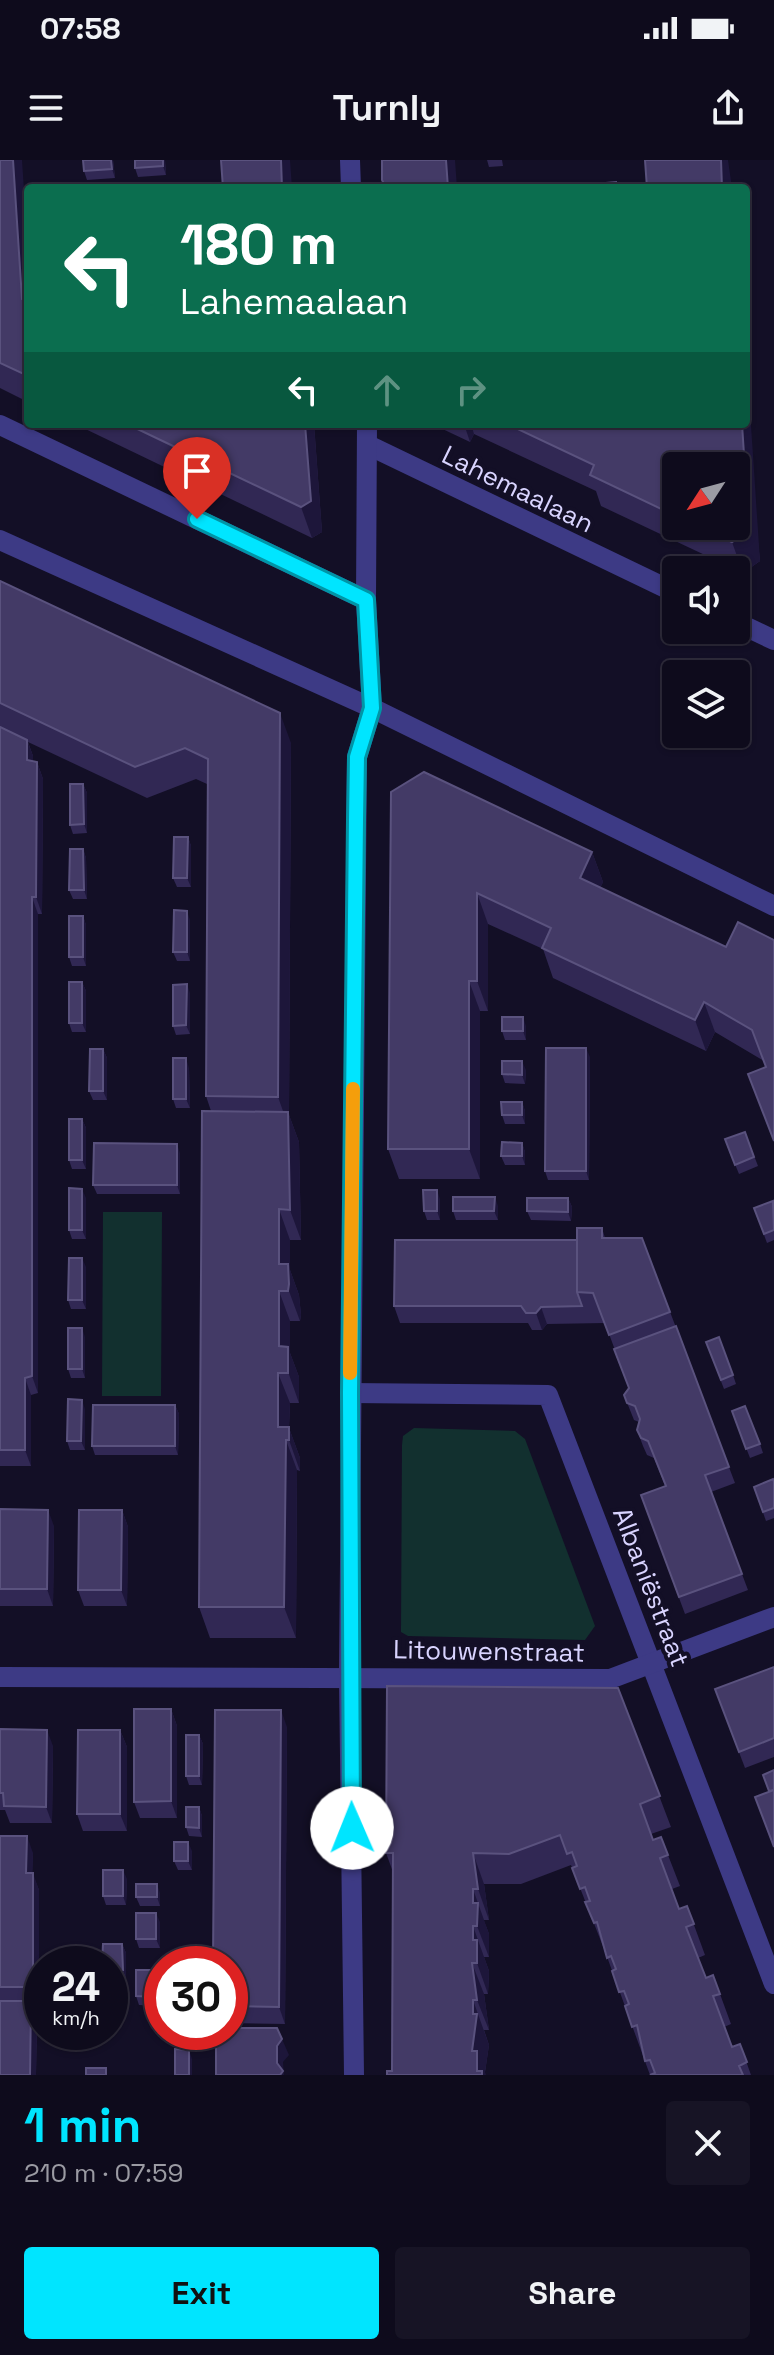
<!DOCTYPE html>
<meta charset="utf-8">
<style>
body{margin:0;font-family:"Space Grotesk",sans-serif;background:#171425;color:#f1f3f6;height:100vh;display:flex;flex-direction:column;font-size:30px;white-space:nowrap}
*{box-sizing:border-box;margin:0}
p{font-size:26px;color:#9b9ba3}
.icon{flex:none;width:44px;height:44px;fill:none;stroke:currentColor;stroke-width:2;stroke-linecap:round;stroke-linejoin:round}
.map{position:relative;height:1915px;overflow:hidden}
.sheet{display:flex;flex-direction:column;background:#0e0b1c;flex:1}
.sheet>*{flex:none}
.hud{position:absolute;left:24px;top:24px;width:726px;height:244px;border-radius:8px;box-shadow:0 2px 6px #0004,0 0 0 2px #2e2b3b;background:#0b6e4f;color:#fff;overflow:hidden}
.needle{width:52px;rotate:234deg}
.buttons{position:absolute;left:662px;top:292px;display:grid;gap:16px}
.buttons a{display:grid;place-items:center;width:88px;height:88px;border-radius:8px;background:#0e0b1c;box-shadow:0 2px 6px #0004,0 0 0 2px #2e2b3b;font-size:40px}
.speed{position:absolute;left:24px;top:1786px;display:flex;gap:16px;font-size:40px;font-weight:700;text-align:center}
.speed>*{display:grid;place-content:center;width:104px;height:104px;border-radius:50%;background:#0e0b1c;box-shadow:0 2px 6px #0004,0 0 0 2px #2e2b3b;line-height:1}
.speed small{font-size:20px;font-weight:400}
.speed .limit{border:12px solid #d22;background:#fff;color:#111}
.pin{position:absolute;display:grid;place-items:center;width:68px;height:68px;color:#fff;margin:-82px -34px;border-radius:50% 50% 50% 0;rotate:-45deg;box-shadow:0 0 8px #0007}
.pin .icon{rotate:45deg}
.me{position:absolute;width:88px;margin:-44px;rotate:359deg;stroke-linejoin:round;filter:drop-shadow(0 0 6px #0008)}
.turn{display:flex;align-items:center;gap:28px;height:168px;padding:0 24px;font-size:36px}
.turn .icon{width:104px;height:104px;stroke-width:2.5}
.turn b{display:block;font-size:56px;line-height:68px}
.lanes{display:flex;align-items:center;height:76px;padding:0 24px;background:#0003;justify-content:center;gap:40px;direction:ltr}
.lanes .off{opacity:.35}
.round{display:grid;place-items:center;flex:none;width:84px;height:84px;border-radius:8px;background:#171425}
.head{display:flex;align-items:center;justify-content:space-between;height:136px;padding:0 24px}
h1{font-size:48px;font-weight:700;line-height:60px;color:#00e5ff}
.button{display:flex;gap:16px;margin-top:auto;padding:16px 24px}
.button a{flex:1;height:92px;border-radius:8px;background:#00e5ff;color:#111;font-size:32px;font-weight:700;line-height:92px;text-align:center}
.button a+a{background:#171425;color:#f1f3f6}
.status{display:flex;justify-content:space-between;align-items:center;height:56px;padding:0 40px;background:#0e0b1c;direction:ltr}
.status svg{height:22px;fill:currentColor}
header{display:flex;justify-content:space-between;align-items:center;height:104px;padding:0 24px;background:#0e0b1c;font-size:36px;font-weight:700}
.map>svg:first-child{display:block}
</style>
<div class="status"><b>07:58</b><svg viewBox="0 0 49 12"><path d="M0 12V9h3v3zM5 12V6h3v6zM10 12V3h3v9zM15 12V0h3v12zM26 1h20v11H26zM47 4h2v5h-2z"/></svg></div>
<header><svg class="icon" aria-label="menu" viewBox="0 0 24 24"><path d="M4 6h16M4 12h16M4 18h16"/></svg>Turnly<svg class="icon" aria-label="share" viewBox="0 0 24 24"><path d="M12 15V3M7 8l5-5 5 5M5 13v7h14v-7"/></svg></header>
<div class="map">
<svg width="774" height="1915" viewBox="0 0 774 1915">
<rect width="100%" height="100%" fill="#130f26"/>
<g fill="#12302f">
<polygon points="103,1052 162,1052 161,1236 102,1236"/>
<polygon points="414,1268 515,1271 525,1279 595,1466 585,1480 408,1476 401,1472 402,1285 403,1276"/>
</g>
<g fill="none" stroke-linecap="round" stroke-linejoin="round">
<g stroke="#3d3a85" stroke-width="20">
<polyline points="350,0 351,28"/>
<polyline points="0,265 366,440"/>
<polyline points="368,285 676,433"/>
<polyline points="0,380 372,548 774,746"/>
<polyline points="736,462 774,480"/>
<polyline points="350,1233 548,1235 774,1824"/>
<polyline points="0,1517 610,1519 774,1457"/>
<polyline points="354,1915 349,1516 357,597 372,548 366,440 367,264"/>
</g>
</g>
<g fill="#312854" fill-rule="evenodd">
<polygon points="0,0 28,92 28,242 0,228"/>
<polygon points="83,0 113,0 115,18 87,20 84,11"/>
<polygon points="135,0 165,0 166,15 138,17 135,8"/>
<polygon points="487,0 502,0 503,6 489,7"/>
<polygon points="75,264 314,264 322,372 312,378"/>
<path d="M432 264H746L760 401 743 413 601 346 596 331 474 274 470 282ZM676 306 736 366H676Z"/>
<polygon points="0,421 291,583 289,955 299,982 301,1080 290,1080 290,1110 299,1135 301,1155 300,1161 290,1161 290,1193 299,1217 299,1243 290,1243 289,1268 300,1298 300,1311 297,1310 296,1478 210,1478 199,1447 211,951 206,936 207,624 196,619 147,638 28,582 33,596 33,601 37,602 43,619 42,754 38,754 38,1233 31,1235 31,1306 0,1306"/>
<polygon points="83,624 87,633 87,673 73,674 70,665"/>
<polygon points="391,632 592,692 603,722 600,728 726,787 766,907 764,901 715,872 706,891 553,818 543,789 488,764 488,851 480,851 480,1019 399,1019 388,989"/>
<polygon points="188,677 191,686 191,727 177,727 173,718"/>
<polygon points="83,689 86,698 87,739 73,739 69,730"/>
<polygon points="83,756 86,765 86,806 72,806 69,797"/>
<polygon points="190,760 190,801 177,801 173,792"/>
<polygon points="82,822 86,831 86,872 72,872 69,863"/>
<polygon points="190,833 190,874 176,875 173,866"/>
<polygon points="526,866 526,880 505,880 502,871"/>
<polygon points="103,889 107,898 107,940 93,940 89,931"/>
<polygon points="590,897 589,1020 548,1020 545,1011"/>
<polygon points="189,908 190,948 176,948 173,939"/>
<polygon points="526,910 525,924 505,923 502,914"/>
<polygon points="522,942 525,951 525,964 505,964 502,955"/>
<polygon points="82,959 86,968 86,1009 72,1009 69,1000"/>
<polygon points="745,972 758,1006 739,1014 725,980"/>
<polygon points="522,983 525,992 525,1005 505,1005 501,996"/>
<polygon points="180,993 180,1034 97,1034 93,1025"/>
<polygon points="86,1038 86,1079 72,1079 69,1070"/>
<polygon points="568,1038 572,1047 571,1061 531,1060 527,1051"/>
<polygon points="440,1039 440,1060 427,1060 424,1051"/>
<polygon points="774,1042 774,1080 767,1083 754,1048"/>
<polygon points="498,1046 498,1060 456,1060 453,1051"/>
<polygon points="602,1068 605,1078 642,1078 735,1323 711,1332 748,1430 685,1454 641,1335 665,1326 654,1298 647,1295 643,1286 637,1270 639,1262 634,1260 624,1235 629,1228 605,1163 547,1164 542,1170 532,1170 528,1163 400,1163 394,1146 577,1080"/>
<polygon points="86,1107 86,1149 71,1149 68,1140"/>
<polygon points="85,1177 85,1218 71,1218 68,1209"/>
<polygon points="706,1182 733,1215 736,1224 724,1229"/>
<polygon points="175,1245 179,1254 178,1295 95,1295 92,1286"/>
<polygon points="85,1249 85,1290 70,1290 67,1281"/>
<polygon points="732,1251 760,1284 763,1293 750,1298"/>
<polygon points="774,1322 774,1358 766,1361 754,1327"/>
<polygon points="0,1349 54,1366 53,1446 0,1446"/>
<polygon points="122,1350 128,1367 127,1446 84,1446 78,1430"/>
<polygon points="774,1507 774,1597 745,1608 715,1529"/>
<polygon points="618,1528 671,1667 651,1674 653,1680 661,1677 680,1726 672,1729 679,1749 687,1746 705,1795 698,1798 706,1818 713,1815 731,1864 724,1867 732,1887 740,1884 751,1915 650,1915 606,1794 571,1705 521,1724 484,1724 489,1760 484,1760 484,1761 489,1774 489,1797 484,1797 489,1811 488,1834 484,1834 489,1870 484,1870 489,1885 485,1912 393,1712 386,1693"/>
<polygon points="171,1549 177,1566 177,1658 140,1658 134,1642"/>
<polygon points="287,1567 285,1864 230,1863 230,1804"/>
<polygon points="0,1569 53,1586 52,1663 10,1663 5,1650 0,1650"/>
<polygon points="120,1570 127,1587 127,1671 83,1671 77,1654"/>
<polygon points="199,1575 203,1584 202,1625 189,1625 186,1616"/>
<polygon points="199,1647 202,1656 202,1677 189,1676 186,1667"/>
<polygon points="0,1676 33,1693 32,1713 39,1730 39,1844 32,1844 37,1858 36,1915 0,1915"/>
<polygon points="192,1691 192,1710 178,1710 174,1701"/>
<polygon points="127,1719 126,1745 106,1745 103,1736"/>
<polygon points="160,1733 160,1746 140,1746 136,1737"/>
<polygon points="160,1762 160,1788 139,1788 136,1779"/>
<polygon points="122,1784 126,1793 126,1819 110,1819 110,1804"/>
<polygon points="160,1819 159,1846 139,1845 136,1836"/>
</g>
<g fill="#1d163a">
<polygon points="13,0 22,0 28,92 28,156 22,139"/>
<polygon points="111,0 113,0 115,18 112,9"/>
<polygon points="163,0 165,0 166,15 163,6"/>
<polygon points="281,0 290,0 292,28 282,28"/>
<polygon points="446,0 455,0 457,28 448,28"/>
<polygon points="721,0 728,0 732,28 722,28"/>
<polygon points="746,190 760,401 743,413 732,382 742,264 746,264"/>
<polygon points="305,264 314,264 322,372 312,378 301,347"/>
<polygon points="464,264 471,264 474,274 470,282"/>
<polygon points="280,553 291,583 289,955 299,982 301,1080 290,1050 288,965 278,937"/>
<polygon points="27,580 33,596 33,617 27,600"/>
<polygon points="37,602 43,619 42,754 36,737"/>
<polygon points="83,624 87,633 87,673 84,664"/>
<polygon points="188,677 191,686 191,727 187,718"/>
<polygon points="83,689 86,698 87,739 84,730"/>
<polygon points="592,692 603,722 591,748 580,718"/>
<polygon points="477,733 488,764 488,851 477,821"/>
<polygon points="32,737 38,754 38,1233 32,1216"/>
<polygon points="187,751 190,760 190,801 187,792"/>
<polygon points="83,756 86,765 86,806 83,797"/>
<polygon points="469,821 480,851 480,1019 469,989"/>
<polygon points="82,822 86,831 86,872 82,863"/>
<polygon points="187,824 190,833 190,874 186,865"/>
<polygon points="704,842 715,872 706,891 695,860"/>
<polygon points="523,857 526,866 526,880 523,871"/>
<polygon points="586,888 590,897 589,1020 586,1011"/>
<polygon points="103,889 107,898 107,940 103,931"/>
<polygon points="186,898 189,908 190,948 186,939"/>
<polygon points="522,901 526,910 525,924 522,915"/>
<polygon points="522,942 525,951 525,964 522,955"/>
<polygon points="82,959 86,968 86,1009 82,1000"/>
<polygon points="522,983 525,992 525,1005 522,996"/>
<polygon points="177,984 180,993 180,1034 177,1025"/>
<polygon points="82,1029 86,1038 86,1079 82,1070"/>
<polygon points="437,1030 440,1039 440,1060 437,1051"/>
<polygon points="495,1037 498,1046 498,1060 494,1051"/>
<polygon points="568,1038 572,1047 571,1061 568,1052"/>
<polygon points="279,1049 290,1080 290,1110 299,1135 301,1155 300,1161 279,1104"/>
<polygon points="82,1098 86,1107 86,1149 82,1140"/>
<polygon points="279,1131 290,1161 290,1193 299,1217 299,1243 279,1186"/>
<polygon points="541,1147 547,1164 542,1170 536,1153"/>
<polygon points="82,1168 85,1177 85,1218 82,1209"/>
<polygon points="278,1213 290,1243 289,1268 300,1298 300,1311 289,1280 286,1280 297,1310 296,1478 284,1447 278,1267"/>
<polygon points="25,1218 31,1235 31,1306 25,1290"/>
<polygon points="82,1240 85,1249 85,1290 81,1281"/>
<polygon points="175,1245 179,1254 178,1295 175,1286"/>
<polygon points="48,1350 54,1366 53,1446 47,1429"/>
<polygon points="122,1350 128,1367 127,1446 121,1430"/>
<polygon points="171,1549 177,1566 177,1658 171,1641"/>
<polygon points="281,1550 287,1567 285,1864 279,1847"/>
<polygon points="47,1570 53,1586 52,1663 46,1647"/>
<polygon points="120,1570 127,1587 127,1671 120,1654"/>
<polygon points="199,1575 203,1584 202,1625 199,1616"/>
<polygon points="199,1647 202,1656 202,1677 199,1668"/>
<polygon points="27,1676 33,1693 32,1730 26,1713"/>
<polygon points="188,1682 192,1691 192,1710 188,1701"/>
<polygon points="473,1693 484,1724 489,1760 478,1729"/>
<polygon points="123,1710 127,1719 126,1745 123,1736"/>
<polygon points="33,1713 39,1730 39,1844 33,1827"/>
<polygon points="157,1724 160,1733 160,1746 157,1737"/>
<polygon points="473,1729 489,1774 489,1797 477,1766 473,1743"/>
<polygon points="156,1753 160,1762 160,1788 156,1779"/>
<polygon points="473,1766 489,1811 488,1834 477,1803 473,1780"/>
<polygon points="122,1784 126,1793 126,1819 123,1810"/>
<polygon points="472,1803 484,1834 489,1870 477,1840"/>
<polygon points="157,1810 160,1819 159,1846 156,1837"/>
<polygon points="473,1840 489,1885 485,1912 486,1915 478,1915 472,1891"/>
<polygon points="31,1841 37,1858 36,1915 30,1915"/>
<polygon points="282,1879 289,1895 283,1902 284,1915 280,1915 277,1903 277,1886"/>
<polygon points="189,1890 192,1899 192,1915 189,1915"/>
</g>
<g fill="#433a66" stroke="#5a527e" stroke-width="2">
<polygon points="0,0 13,0 22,139 28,142 28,216 0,203"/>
<polygon points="83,0 111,0 112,9 84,11"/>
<polygon points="135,0 163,0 163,6 135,8"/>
<polygon points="221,0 281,0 282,28 223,28"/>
<polygon points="382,0 446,0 448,28 386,28 382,20"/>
<polygon points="645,0 721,0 722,28 647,28"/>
<polygon points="616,22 616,28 595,28 595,24"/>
<polygon points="487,23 501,23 501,28 488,28"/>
<polygon points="127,264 305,264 311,341 301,347"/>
<polygon points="507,264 742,264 749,371 732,382 697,366 736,366 736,306 676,306 676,356 590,315 594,305"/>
<polygon points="0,421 280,553 278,937 206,936 208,599 185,588 135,607 0,543"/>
<polygon points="0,567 27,580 27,600 37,602 36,737 32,737 32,1216 25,1218 25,1290 0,1290"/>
<polygon points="424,612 592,692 580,718 726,787 738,762 774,780 774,981 748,914 766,907 752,870 704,842 695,860 542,788 551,768 477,733 477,821 469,821 469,989 388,989 391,632"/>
<polygon points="70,624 83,624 84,664 70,665"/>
<polygon points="174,677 188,677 187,718 173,718"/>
<polygon points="70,689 83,689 84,730 69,730"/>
<polygon points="174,750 187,751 187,792 173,792"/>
<rect x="69" y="756" width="14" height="41"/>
<rect x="69" y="822" width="13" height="41"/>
<polygon points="187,824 186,865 173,866 173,825"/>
<rect x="502" y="857" width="21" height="14"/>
<polygon points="546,888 586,888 586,1011 545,1011"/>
<polygon points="90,889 103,889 103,931 89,931"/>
<rect x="173" y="898" width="13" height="41"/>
<polygon points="502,901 522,901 522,915 502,914"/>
<polygon points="501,942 522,942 522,955 502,955"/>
<polygon points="202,951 288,952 290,1050 279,1049 279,1104 288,1104 289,1124 288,1131 279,1131 279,1186 288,1187 288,1213 278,1213 278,1267 289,1267 289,1280 286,1280 284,1447 199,1447"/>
<rect x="69" y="959" width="13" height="41"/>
<polygon points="745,972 754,997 735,1005 725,979"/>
<polygon points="502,982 522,983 522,996 501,996"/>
<polygon points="94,983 177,984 177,1025 93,1025"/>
<polygon points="69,1028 82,1029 82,1070 69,1070"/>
<polygon points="423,1030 437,1030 437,1051 424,1051"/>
<polygon points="453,1037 495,1037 494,1051 453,1051"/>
<polygon points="527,1038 568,1038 568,1052 527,1051"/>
<polygon points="773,1041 774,1070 764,1074 754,1048"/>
<polygon points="577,1068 602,1068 602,1078 642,1078 670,1152 609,1175 593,1133 577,1132"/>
<polygon points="395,1080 577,1080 577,1132 582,1146 541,1147 536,1153 526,1153 521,1146 394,1146"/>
<polygon points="69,1098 82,1098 82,1140 68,1140"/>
<polygon points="676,1166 729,1307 705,1315 742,1414 679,1437 641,1335 666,1326 648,1281 641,1278 637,1270 640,1259 635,1246 627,1243 624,1235 629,1228 614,1189"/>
<rect x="68" y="1168" width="14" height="41"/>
<polygon points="719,1177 733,1215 721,1220 706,1182"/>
<polygon points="68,1239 82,1240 81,1281 67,1281"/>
<polygon points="93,1245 175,1245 175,1286 92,1286"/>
<polygon points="745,1246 760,1284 746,1289 732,1251"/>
<polygon points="773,1319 774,1322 774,1348 763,1352 754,1327"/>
<polygon points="0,1349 48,1350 47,1429 0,1429"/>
<polygon points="79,1350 122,1350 121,1430 78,1430"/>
<polygon points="774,1507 774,1578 739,1592 715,1529"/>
<polygon points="387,1526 618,1528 660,1636 640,1644 653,1680 661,1677 668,1695 660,1698 679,1749 687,1746 694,1764 686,1767 706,1818 713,1815 720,1834 713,1836 732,1887 740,1884 747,1902 739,1906 743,1915 650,1915 655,1913 650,1900 645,1901 637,1865 632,1867 625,1846 629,1844 624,1831 619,1832 612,1811 616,1809 611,1796 607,1798 597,1762 594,1763 585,1742 590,1741 585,1727 580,1729 572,1708 577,1706 572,1692 567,1694 560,1675 509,1694 473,1693 478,1729 473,1729 473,1743 478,1743 477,1766 473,1766 473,1780 477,1780 477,1803 472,1803 477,1840 473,1840 473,1854 477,1854 472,1891 477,1891 477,1911 482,1911 482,1915 387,1915 387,1911 392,1911 393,1693 386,1693"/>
<polygon points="134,1549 171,1549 171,1641 134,1642"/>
<polygon points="215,1550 281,1550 279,1847 230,1846 230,1804 213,1804"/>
<polygon points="0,1569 47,1570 46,1647 4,1646 3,1633 0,1633"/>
<polygon points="78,1570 120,1570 120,1654 77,1654"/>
<rect x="186" y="1575" width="13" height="41"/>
<polygon points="774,1610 774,1630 769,1631 763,1615"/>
<polygon points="774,1630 774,1687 755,1637"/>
<polygon points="186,1647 199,1647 199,1668 186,1667"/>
<polygon points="0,1676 27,1676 26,1713 33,1713 33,1827 0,1827"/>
<rect x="174" y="1682" width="14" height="19"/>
<rect x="103" y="1710" width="20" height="26"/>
<rect x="136" y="1724" width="21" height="13"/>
<rect x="136" y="1753" width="20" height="26"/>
<polygon points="103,1784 122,1784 123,1810 110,1810 110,1804 102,1804"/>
<polygon points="136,1810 157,1810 156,1837 136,1836"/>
<polygon points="0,1841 31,1841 30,1915 0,1915"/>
<polygon points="230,1868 277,1868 282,1879 277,1886 277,1903 283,1911 280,1915 216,1915 216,1872 230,1872"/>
<polygon points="175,1889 189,1890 189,1915 175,1915"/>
<rect x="86" y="1908" width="20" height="7"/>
</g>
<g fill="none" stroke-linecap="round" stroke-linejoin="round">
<g stroke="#0095a6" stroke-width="20">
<polyline id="route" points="197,359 366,440 372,548 357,597 356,660 350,1233 352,1668"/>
</g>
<use href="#route" stroke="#00e5ff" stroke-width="14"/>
<polyline stroke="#f59e0b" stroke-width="14" points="350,1213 353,929"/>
</g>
<g text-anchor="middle" stroke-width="8" stroke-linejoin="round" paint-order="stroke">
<g font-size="26" fill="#d9d4ff" stroke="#130f26">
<text transform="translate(518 329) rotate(26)" y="9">Lahemaalaan</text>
<text transform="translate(651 1427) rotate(69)" y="9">Albaniëstraat</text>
<text transform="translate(489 1491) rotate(1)" y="9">Litouwenstraat</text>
</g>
</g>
</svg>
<div class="buttons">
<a><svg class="needle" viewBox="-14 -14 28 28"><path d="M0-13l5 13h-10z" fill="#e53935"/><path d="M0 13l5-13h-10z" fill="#9b9ba3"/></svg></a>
<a><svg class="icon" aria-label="sound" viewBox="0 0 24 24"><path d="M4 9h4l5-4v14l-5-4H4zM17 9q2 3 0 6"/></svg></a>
<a><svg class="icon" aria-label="layers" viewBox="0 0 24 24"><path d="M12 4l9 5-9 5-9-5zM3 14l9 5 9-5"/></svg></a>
</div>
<div class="speed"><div>24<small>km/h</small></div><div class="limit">30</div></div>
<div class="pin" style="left:197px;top:359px;background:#d93025"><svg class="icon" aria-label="arrive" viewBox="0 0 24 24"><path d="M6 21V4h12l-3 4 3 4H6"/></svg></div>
<svg class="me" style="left:352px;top:1668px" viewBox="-20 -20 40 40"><circle r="19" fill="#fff"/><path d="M0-13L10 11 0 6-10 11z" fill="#00e5ff"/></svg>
<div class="hud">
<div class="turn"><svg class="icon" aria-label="left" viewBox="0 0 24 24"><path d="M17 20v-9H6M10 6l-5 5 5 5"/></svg><div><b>180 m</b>Lahemaalaan</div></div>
<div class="lanes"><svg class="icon" aria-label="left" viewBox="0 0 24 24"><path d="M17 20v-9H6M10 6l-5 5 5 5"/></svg><svg class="icon off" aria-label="ahead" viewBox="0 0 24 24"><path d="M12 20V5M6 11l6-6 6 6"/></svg><svg class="icon off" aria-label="right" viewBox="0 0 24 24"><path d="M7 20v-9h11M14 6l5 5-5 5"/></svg></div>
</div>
</div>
<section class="sheet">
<div class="head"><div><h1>1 min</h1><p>210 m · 07:59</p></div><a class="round"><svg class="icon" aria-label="close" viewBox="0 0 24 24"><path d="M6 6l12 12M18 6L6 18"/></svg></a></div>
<div class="button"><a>Exit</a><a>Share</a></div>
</section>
